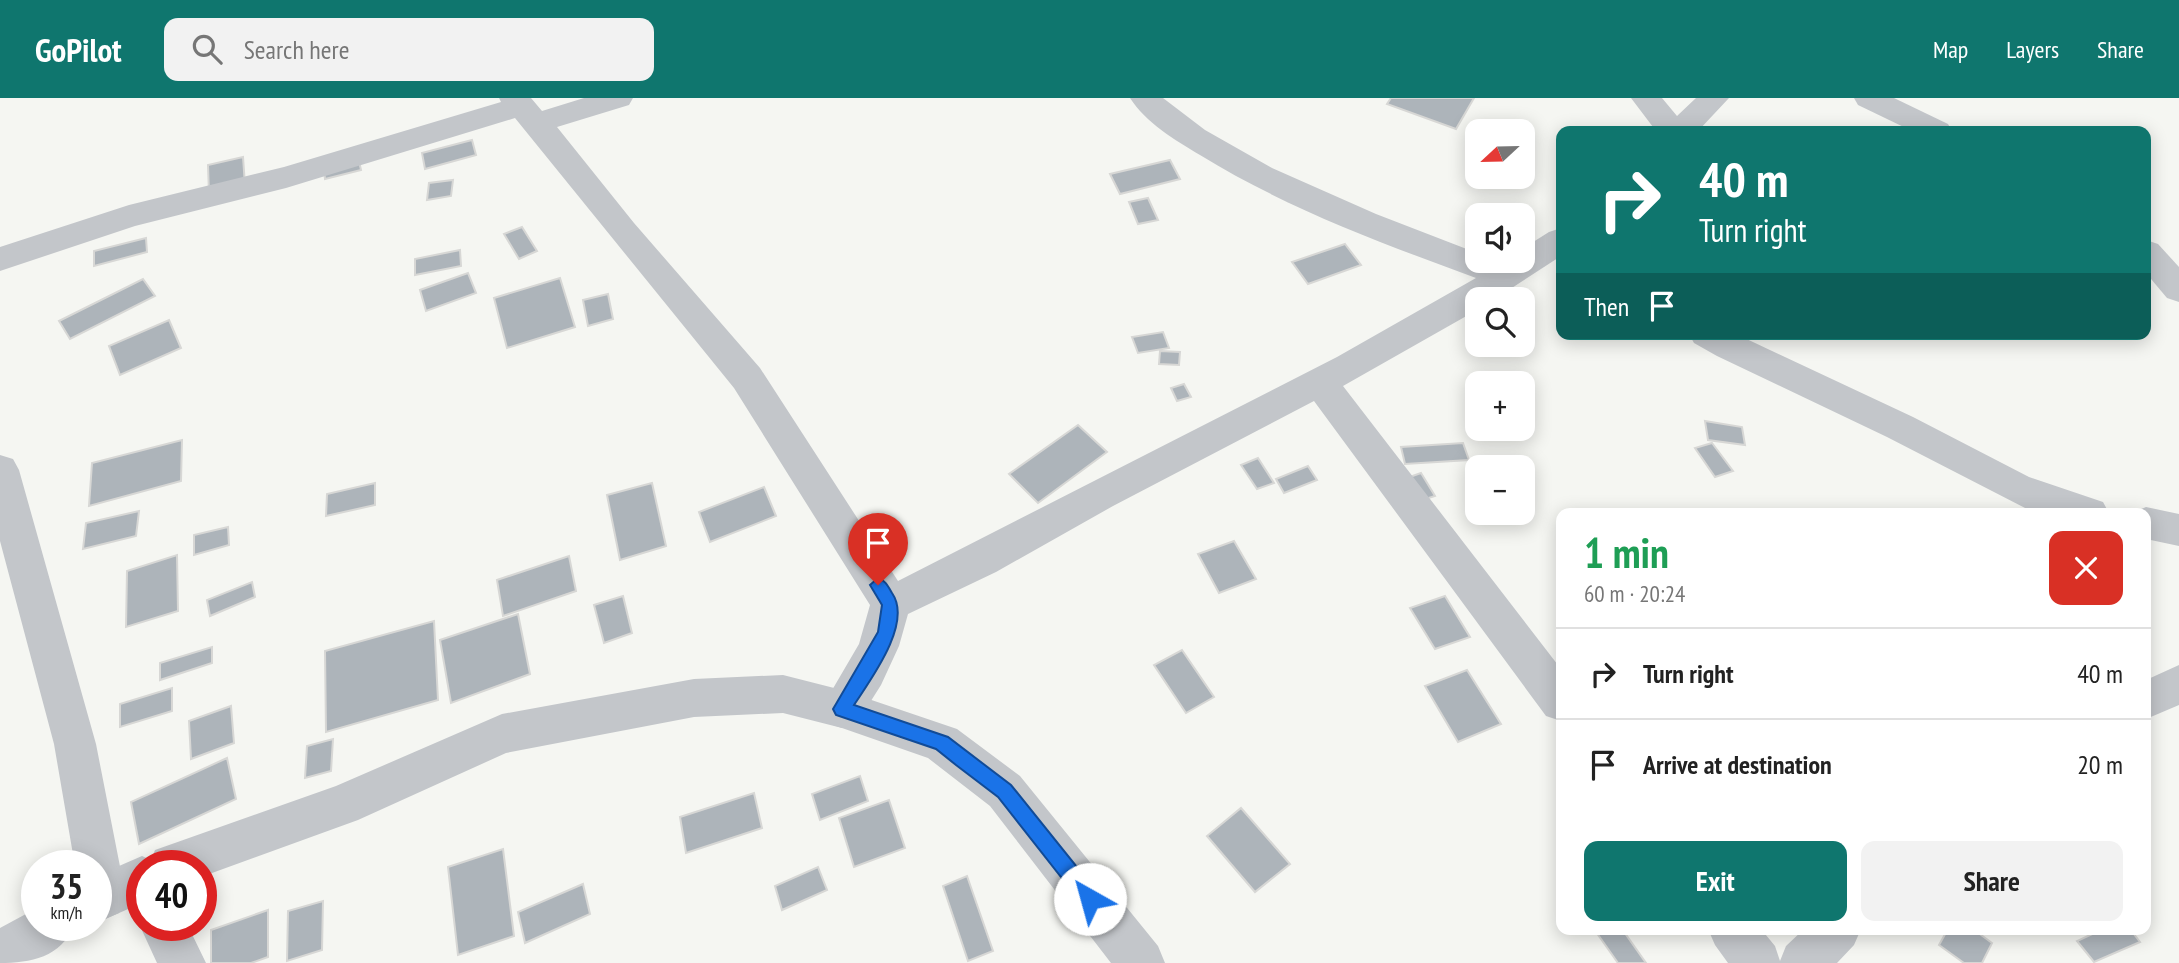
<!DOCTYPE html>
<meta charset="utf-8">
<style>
body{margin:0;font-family:"PT Sans Narrow",sans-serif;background:#f2f2f2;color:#222;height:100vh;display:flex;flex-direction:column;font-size:26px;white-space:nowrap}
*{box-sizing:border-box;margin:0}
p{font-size:23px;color:#767676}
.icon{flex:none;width:38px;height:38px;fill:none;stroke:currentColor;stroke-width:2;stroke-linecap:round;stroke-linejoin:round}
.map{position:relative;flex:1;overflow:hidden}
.panel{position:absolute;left:1556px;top:410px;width:595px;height:427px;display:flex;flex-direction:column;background:#fff;border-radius:14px;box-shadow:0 4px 18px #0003}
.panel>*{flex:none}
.guide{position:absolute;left:1556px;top:28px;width:595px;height:214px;border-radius:14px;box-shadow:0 4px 18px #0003;background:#0f766e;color:#fff;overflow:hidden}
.needle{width:46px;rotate:248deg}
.fabs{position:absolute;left:1465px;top:21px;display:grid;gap:14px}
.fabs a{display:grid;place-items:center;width:70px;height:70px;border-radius:14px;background:#fff;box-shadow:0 4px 18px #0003;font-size:35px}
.speed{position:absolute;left:21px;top:752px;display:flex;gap:14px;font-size:35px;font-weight:700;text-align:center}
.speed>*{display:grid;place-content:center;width:91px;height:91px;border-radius:50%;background:#fff;box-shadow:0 4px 18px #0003;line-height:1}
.speed small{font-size:18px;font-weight:400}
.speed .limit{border:10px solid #d22;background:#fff;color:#111}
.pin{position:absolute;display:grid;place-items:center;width:60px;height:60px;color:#fff;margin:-72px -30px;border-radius:50% 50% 50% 0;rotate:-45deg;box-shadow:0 0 7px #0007}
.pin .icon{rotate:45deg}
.me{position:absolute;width:77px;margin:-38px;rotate:322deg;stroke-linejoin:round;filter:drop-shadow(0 0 5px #0008)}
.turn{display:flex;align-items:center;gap:24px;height:147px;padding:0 28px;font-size:32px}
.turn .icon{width:91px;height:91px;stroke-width:2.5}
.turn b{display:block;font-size:49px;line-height:60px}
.then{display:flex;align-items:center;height:66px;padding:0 28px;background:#0003;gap:14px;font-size:26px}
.round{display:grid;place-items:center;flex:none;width:74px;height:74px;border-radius:14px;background:#f2f2f2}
.head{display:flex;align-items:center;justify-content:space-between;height:119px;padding:0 28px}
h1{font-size:42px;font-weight:800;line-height:52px;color:#1e9e55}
.primary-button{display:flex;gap:14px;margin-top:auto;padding:14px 28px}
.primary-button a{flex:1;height:80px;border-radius:14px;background:#0f766e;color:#fff;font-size:28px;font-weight:800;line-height:80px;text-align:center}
.primary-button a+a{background:#f2f2f2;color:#222}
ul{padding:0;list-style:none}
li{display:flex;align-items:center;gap:21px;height:91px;padding:0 28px;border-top:2px solid #e0e0e0}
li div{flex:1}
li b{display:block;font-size:26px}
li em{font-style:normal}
header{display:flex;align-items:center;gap:42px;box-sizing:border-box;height:98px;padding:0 35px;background:#0f766e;color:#fff}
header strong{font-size:33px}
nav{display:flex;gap:38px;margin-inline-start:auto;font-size:24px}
.search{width:490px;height:63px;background:#f2f2f2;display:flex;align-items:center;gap:18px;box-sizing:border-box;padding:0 24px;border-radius:14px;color:#767676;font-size:26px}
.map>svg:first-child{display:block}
</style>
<header>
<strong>GoPilot</strong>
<div class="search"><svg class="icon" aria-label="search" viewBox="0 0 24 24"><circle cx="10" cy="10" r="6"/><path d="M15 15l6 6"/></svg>Search here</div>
<nav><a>Map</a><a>Layers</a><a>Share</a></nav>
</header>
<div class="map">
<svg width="2179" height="865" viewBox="0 0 2179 865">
<rect width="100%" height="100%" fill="#f5f6f2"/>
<g fill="#adb4ba" stroke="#d7d7d5" stroke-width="2">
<polygon points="1391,0 1474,0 1456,31 1387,6"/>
<polygon points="472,42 476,57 425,71 422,55"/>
<polygon points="243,59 245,87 209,96 208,67"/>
<polygon points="1170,62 1180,81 1120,96 1110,76"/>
<polygon points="359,63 361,72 325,81 324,72"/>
<polygon points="453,82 451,98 427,102 429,85"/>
<polygon points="1148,100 1158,122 1138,126 1129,104"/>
<polygon points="522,129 537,153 519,161 504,136"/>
<polygon points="146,140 147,154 94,168 94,153"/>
<polygon points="1345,146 1361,167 1308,186 1292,164"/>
<polygon points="460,152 461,168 415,177 415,161"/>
<polygon points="468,175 476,195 426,213 420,192"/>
<polygon points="560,180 575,229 507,250 494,200"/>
<polygon points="143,181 155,198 70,241 59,223"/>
<polygon points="608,196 613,221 588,228 583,202"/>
<polygon points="169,222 181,250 120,277 109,248"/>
<polygon points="1163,234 1169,250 1138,255 1132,239"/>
<polygon points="1160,253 1180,254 1179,267 1159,266"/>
<polygon points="1184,286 1191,299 1177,303 1171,290"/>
<polygon points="1477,320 1477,331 1502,331 1479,339 1467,324"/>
<polygon points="1705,323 1742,329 1745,347 1708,342"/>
<polygon points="1078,327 1107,354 1038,405 1009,376"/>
<polygon points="182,342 181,383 89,408 92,365"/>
<polygon points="1463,345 1469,362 1405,366 1401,349"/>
<polygon points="1712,345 1733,373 1715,379 1695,350"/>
<polygon points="1258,360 1274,385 1257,391 1241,367"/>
<polygon points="1308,368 1317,382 1284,395 1276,381"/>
<polygon points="1421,375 1435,398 1416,404 1401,382"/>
<polygon points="375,385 375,407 326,418 327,396"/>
<polygon points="652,385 666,448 620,462 607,397"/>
<polygon points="764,389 776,418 710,444 699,414"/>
<polygon points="139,413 136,438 83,451 86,425"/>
<polygon points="228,429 229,447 194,457 194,437"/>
<polygon points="1234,443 1256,481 1219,495 1198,456"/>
<polygon points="177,457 178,513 126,529 127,473"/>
<polygon points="569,458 576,493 503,518 497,482"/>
<polygon points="252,484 255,499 210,518 207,502"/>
<polygon points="623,498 632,535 604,545 594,507"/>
<polygon points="1445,498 1470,539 1435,551 1410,510"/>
<polygon points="518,516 530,576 451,605 440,542"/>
<polygon points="434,523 438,602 326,634 325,553"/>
<polygon points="212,549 212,565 160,582 160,565"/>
<polygon points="1182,552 1214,599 1186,615 1154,567"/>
<polygon points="1467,572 1501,626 1458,644 1425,588"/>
<polygon points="172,590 172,613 120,629 120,606"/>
<polygon points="231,608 234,645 191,661 189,623"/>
<polygon points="333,641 331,673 305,680 307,648"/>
<polygon points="227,660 236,701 139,746 131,704"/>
<polygon points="860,678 868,703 820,722 812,696"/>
<polygon points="754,695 762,730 686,755 680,719"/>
<polygon points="889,702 905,750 854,769 839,720"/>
<polygon points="1241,710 1290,766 1255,794 1207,738"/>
<polygon points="503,751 514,838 458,857 448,769"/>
<polygon points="818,769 827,792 782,812 775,788"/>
<polygon points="967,778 993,853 968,863 943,788"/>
<polygon points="583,786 590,816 525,845 518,814"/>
<polygon points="323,803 322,852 287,863 288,813"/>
<polygon points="268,812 268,859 251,865 211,865 211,832"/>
<polygon points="1594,831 1622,831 1646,865 1618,865"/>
<polygon points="1948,831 1973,831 1992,845 1982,865 1964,865 1939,847"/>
<polygon points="2103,831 2130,831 2140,844 2094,864 2077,843"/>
</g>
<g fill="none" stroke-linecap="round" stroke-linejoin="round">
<g fill="#c3c6ca" fill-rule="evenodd">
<path d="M499 0H531L542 13 584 0H633L629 7 557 29 634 125 760 270 898 483 1337 259 1476 180C1381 145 1286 110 1200 57 1175 42 1146 25 1130 0H1163L1205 32 1272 70 1376 116 1477 155V163H1522V151L1549 134 1561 130V158L1495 201H1477V212L1343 288 1561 571V623L1546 618 1314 303 1113 408 996 474 908 516 899 548 881 587 857 625 842 630 827 625 821 611 859 546 870 507 734 290 515 20 286 90 135 128 0 173V149L129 107 284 69 501 4Z"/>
<polygon points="1631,0 1662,0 1677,18 1696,0 1729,0 1698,33 1656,33"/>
<polygon points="1854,0 1894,0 1948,26 1952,33 1912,33 1858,7"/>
<polygon points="2146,142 2158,146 2179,169 2179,204 2167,200 2146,175"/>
<polygon points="1689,236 1736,236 1913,319 2029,379 2103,404 2109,415 2037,415 2027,411 1887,339 1717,258 1694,245"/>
<polygon points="0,357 13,361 19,372 96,646 126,799 119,815 103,822 96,819 96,768 75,768 54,646 0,443"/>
<polygon points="2146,409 2179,416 2179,448 2146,441 2146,415 2132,415"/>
<polygon points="2179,567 2179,607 2146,621 2146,582"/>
<polygon points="142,823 142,828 188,828 206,865 157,865 140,828"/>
<polygon points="1708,831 1761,831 1775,848 1780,863 1786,848 1804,831 1861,831 1854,847 1837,865 1728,865 1715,847"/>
</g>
<g fill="#c3c6ca" fill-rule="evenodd">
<polygon points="783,577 842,592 957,631 1020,678 1158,848 1165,865 1111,865 990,708 928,660 842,630 783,615 694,619 506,655 358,722 201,779 201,768 142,768 142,805 96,825 96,778 142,758 151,762 155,752 336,688 502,616 694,581"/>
<path d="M37 810V828H73C62 859 30 865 0 865V830Z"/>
</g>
</g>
<path fill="#1a73e8" stroke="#114b97" stroke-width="2" d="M878 480C885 482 888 488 892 495 913 525 871 581 854 607L948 639 1011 687 1097 794 1099 801 1097 807 1090 810 1083 807 998 699 956 667 936 651 836 617 833 611 836 606 878 534 882 507 870 487Z"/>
</svg>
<div class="fabs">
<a><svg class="needle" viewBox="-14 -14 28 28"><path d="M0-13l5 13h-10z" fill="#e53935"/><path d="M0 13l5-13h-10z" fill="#767676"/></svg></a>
<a><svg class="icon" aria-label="sound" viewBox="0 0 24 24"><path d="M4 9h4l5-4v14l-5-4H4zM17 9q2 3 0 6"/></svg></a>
<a><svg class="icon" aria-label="search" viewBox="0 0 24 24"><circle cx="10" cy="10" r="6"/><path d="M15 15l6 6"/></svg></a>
<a>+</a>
<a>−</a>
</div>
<div class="speed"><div>35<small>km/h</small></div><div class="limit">40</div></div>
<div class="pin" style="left:878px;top:487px;background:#d93025"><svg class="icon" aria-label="arrive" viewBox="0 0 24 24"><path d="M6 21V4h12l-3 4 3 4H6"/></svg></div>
<svg class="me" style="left:1090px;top:801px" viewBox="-20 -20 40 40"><circle r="19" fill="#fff"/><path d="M0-13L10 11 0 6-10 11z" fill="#1a73e8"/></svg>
<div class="guide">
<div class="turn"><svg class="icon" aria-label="right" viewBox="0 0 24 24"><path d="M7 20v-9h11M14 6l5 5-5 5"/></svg><div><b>40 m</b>Turn right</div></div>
<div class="then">Then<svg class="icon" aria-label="arrive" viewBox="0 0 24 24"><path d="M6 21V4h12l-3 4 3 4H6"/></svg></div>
</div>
<section class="panel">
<div class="head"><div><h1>1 min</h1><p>60 m · 20:24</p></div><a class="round" style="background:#d93025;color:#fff"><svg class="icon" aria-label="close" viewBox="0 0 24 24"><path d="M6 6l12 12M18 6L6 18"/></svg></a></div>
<ul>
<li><svg class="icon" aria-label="right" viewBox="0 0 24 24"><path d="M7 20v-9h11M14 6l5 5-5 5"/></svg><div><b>Turn right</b></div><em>40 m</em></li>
<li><svg class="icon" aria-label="arrive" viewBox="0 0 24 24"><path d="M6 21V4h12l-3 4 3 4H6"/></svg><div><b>Arrive at destination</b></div><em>20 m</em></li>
</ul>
<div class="primary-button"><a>Exit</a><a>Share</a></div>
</section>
</div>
